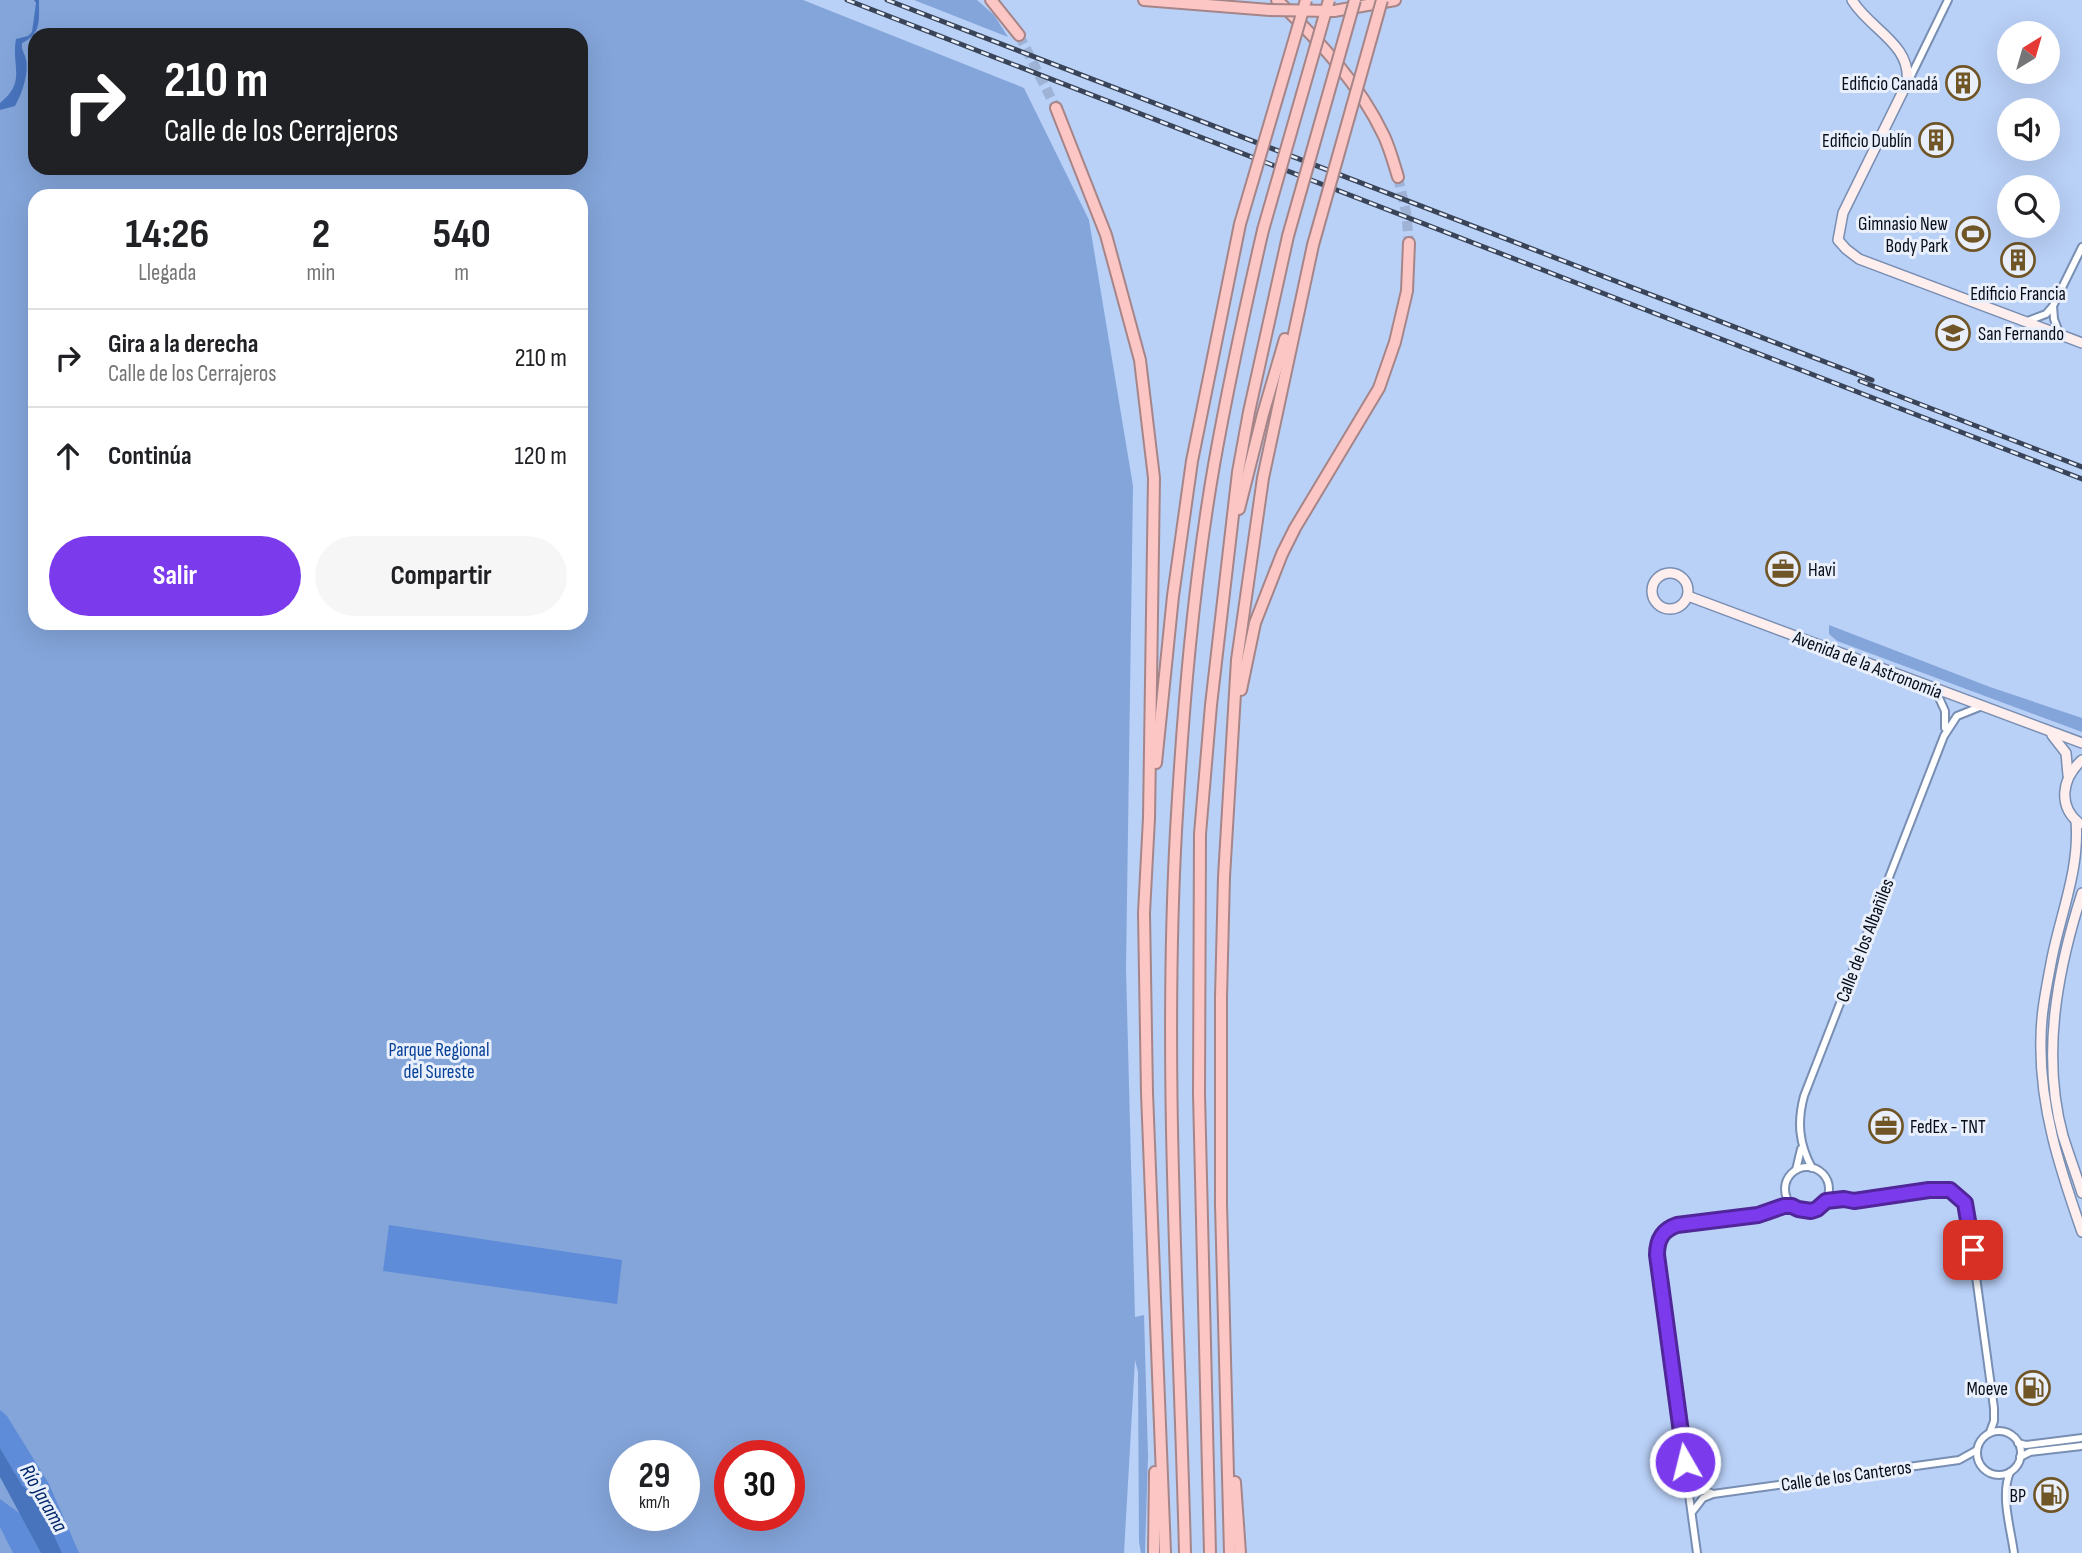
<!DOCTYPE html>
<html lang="es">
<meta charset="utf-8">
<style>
body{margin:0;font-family:"Sofia Sans Condensed",sans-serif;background:#f6f6f6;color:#202124;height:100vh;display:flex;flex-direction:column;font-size:26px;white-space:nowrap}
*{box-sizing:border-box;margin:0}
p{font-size:23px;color:#757577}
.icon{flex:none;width:38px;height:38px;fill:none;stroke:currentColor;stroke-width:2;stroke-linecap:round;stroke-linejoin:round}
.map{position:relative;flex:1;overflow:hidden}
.drawer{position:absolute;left:28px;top:189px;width:560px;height:441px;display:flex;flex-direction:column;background:#fff;border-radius:21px;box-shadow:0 7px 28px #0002}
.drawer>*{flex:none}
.top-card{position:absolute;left:28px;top:28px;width:560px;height:147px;border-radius:21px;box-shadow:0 7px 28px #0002;background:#202124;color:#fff;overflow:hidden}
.needle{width:46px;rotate:37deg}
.fabs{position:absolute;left:1997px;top:21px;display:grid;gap:14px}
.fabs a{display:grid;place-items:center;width:63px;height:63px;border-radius:50%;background:#fff;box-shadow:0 7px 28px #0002;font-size:35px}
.speed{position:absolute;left:609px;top:1440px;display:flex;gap:14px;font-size:35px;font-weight:700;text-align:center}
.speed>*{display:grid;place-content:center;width:91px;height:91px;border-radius:50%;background:#fff;box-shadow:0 7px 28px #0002;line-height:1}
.speed small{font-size:18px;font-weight:400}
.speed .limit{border:10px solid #d22;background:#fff;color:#111}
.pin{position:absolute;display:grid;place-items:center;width:60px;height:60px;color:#fff;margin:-30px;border-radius:14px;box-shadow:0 4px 10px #0006}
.me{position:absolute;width:77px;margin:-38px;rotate:352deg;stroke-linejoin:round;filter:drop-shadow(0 0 5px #0008)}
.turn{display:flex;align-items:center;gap:24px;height:147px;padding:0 21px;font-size:32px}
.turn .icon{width:91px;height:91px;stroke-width:2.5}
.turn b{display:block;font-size:49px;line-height:60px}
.eta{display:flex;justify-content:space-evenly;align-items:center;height:119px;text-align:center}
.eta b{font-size:42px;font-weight:700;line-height:49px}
.button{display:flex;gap:14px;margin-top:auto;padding:14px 21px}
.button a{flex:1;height:80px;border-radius:42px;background:#7c3aed;color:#fff;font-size:28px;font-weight:700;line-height:80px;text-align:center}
.button a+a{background:#f6f6f6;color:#202124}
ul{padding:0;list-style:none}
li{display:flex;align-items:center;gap:21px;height:98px;padding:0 21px;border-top:2px solid #e0e0e0}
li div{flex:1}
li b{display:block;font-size:26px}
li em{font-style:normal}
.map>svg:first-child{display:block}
</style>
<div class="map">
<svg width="2082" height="1553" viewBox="0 0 2082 1553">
<rect width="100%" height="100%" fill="#b9d0f7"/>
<g fill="#84a5da" fill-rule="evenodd">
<path d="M0 0H803L1024 88 1089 220 1133 486 1126 969 1135 1317 1144 1315 1148 1456 1145 1553H1141L1139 1542 1138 1372 1135 1360 1124 1553H0ZM35 35H581V168H35ZM35 196H581V623H35ZM625 1456H684V1516H625ZM730 1456H789V1516H730Z"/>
<polygon points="914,0 977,0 994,15 1008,37"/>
<polygon points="1829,625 1990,687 2082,718 2082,732 1837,641 1829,634"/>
</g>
<g fill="#5f8cd8">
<polygon points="389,1225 622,1260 617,1304 383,1271"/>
<polygon points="0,1410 7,1416 49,1484 79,1553 62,1553 39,1502 22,1485 0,1448"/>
<polygon points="0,1499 22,1515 41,1553 13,1553 0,1527"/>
</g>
<g fill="#4874be">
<path d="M34 0H39C39 19 42 34 22 43 21 51 25 53 26 60 29 73 22 94 15 106L0 110V103C27 82 11 66 16 39L28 36 32 32 36 3Z"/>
<polygon points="0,1448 22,1485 39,1502 62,1553 41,1553 0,1477"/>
</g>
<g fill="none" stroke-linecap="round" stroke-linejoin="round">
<g stroke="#9eb3d6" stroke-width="10" stroke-dasharray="10 5" stroke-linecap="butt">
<polyline points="1019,35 1056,108"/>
<polyline points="1398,177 1406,212 1409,243"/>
</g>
<g stroke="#788eb2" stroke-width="10">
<g id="street">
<polyline points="1908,82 1948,0"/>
<polyline points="2053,306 2054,319 2060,335"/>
<polyline points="2025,322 2046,314 2053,306 2082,247"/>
<polyline points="1935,689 1945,711 1945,728"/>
<circle cx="1807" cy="1189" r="22"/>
<path d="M1812 1168C1799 1144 1797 1122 1804 1096L1944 736 1957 716 1982 706"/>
<polyline points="1796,1170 1801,1149"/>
<path d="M1827 1201 1845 1199 1854 1201 1939 1189C1954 1190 1963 1196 1967 1211L1994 1408V1421L1990 1432"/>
<circle cx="1999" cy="1453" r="22"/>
<polyline points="2018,1443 2026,1445 2082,1438"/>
<polyline points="2020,1457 2030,1452 2082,1446"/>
<path d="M2010 1472C2000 1496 2011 1529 2014 1553"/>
<polyline points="1688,1482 1696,1489 1711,1493"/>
<polyline points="1693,1511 1703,1498 1713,1494 1959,1460 1977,1450"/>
<path d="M1697 1553 1656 1255C1657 1240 1663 1230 1677 1225L1757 1215 1792 1205"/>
</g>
</g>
<g stroke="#788eb2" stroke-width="12">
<g id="secondary">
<path d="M1852 0C1869 29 1912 44 1907 83L1843 213 1838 240 1846 249 1859 259 2082 343"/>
<circle cx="1670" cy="591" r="18"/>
<polyline points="1688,596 2082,743"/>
<polyline points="2052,735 2066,753 2068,775"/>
<path d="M2076 821C2080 868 2061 913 2052 958 2047 985 2041 1012 2041 1038 2039 1106 2060 1169 2082 1232"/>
<path d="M2080 824C2057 806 2062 778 2082 760"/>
<path d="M2082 893C2057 971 2041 1056 2063 1136 2069 1155 2076 1174 2082 1193"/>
</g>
</g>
<g stroke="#a68588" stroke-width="14">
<g id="highway">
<polyline points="991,0 1019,35"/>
<polyline points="1144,0 1270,10"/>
<path d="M1277 0C1319 41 1359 83 1384 136 1390 149 1394 164 1398 177"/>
<polyline points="1334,11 1395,0"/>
<polyline points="1056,108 1106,235 1140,360 1154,478 1149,818 1144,913 1147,1093 1165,1553"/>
<polyline points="1239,509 1263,414 1285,339"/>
<polyline points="1241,690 1255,623 1282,554 1295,528 1379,388 1395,342 1407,291 1409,243"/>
<polyline points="1156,763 1173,596 1192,461 1240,224"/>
<polyline points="1235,1482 1240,1553"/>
<polyline points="1154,1553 1155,1472"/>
<path d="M1185 1553C1179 1313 1163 1071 1176 831 1183 709 1193 586 1214 465 1228 386 1245 308 1263 230"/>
<polyline points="1210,1553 1199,1094 1200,834 1211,705 1238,472 1249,412 1288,236"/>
<polyline points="1230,1553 1221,1204 1221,997 1224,877 1237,660 1263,478 1313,245"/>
</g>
</g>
<use href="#street" stroke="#fff" stroke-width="6"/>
<use href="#secondary" stroke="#feeeed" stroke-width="9"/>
<use href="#highway" stroke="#fcc6c4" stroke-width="10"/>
<g stroke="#394458" stroke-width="5">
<g id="rail">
<polyline points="847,0 2082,479"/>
<polyline points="887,0 1872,380"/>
<polyline points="1860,381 2082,467"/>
</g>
</g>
<use href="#rail" stroke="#e9f0fc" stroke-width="2.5" stroke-dasharray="8" stroke-linecap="butt"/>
<g stroke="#a68588" stroke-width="14" stroke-linecap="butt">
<g id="highway-bridge">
<polyline points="1270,10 1334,11"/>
<polyline points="1240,224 1306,0"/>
<polyline points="1263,230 1329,0"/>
<polyline points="1288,236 1355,0"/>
<polyline points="1313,245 1382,0"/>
</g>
</g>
<use href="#highway-bridge" stroke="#fcc6c4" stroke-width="10"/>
</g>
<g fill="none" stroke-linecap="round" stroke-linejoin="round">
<g stroke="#51269a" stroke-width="18">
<path id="route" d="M1685 1462 1657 1255C1657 1240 1662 1230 1677 1225L1758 1215 1784 1206H1792L1798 1209 1811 1211 1817 1209 1826 1201 1844 1199 1854 1201 1929 1190H1950L1965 1203 1973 1250"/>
</g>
<use href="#route" stroke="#7c3aed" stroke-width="12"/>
</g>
<defs>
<g id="building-ring" transform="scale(1.75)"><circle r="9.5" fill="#e9f0fc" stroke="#705627" stroke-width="1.5"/><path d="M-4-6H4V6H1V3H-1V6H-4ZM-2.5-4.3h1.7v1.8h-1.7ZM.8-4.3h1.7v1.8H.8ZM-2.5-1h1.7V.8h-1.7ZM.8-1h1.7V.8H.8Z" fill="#705627"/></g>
<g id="stadium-ring" transform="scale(1.75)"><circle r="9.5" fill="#e9f0fc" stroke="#705627" stroke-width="1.5"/><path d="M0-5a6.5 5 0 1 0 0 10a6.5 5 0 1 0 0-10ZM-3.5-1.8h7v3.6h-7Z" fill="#705627"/></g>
<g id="school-ring" transform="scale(1.75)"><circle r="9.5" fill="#e9f0fc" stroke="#705627" stroke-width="1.5"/><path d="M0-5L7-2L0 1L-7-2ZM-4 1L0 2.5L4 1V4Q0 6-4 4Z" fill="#705627"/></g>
<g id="office-ring" transform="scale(1.75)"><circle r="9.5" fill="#e9f0fc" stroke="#705627" stroke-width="1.5"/><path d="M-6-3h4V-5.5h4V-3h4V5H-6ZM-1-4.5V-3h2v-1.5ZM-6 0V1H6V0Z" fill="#705627"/></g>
<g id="fuel-ring" transform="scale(1.75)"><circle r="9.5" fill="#e9f0fc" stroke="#705627" stroke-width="1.5"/><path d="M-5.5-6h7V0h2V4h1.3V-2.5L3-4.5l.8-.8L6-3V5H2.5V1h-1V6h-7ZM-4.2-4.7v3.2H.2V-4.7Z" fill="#705627"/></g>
</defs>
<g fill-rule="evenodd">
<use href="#building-ring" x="1963" y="83"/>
<use href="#building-ring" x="1936" y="140"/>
<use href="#stadium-ring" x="1973" y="234"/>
<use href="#building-ring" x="2018" y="260"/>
<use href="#school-ring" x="1953" y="333"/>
<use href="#office-ring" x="1783" y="569"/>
<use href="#office-ring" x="1886" y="1126"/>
<use href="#fuel-ring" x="2033" y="1388"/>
<use href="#fuel-ring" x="2051" y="1495"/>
</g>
<g text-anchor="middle" stroke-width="6" stroke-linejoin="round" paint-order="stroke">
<g font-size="19" fill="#060d19" stroke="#e9f0fc" text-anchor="end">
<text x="1938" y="90">Edificio Canadá</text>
<text x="1912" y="147">Edificio Dublín</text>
<text x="1948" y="230">Gimnasio New<tspan x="1948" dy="22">Body Park</tspan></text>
<text x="2018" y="300" text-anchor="middle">Edificio Francia</text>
<text x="1978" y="340" text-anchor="start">San Fernando</text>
<text x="1808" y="576" text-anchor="start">Havi</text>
<text x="1910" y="1133" text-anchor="start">FedEx - TNT</text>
<text x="2008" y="1395">Moeve</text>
<text x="2026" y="1502">BP</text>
</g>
<g font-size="19" fill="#060d19" stroke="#e9f0fc">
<text transform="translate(1868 664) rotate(21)" y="7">Avenida de la Astronomía</text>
<text transform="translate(1864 940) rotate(-69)" y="7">Calle de los Albañiles</text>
<text transform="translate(1846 1475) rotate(-8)" y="7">Calle de los Canteros</text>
</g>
<g font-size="19" fill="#063f98" stroke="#e9f0fc">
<text x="439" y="1056">Parque Regional<tspan x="439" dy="22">del Sureste</tspan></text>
</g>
<g font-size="21" font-style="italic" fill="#002568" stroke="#e9f0fc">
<text transform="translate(44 1498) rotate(60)" y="7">Río Jarama</text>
</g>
</g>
</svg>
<div class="fabs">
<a><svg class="needle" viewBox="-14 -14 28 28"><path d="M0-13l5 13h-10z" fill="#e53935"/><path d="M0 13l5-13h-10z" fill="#757577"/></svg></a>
<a><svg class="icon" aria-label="sound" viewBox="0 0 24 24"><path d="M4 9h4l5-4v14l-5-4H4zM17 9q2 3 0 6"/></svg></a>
<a><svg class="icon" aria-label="search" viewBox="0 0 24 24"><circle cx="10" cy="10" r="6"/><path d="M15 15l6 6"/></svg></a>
</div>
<div class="speed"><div>29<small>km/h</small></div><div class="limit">30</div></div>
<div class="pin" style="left:1973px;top:1250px;background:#d93025"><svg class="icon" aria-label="arrive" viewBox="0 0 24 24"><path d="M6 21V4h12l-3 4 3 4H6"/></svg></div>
<svg class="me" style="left:1685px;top:1462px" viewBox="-20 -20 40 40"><circle r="17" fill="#7c3aed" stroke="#fff" stroke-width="3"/><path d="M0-11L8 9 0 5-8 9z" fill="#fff"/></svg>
<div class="top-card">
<div class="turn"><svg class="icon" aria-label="right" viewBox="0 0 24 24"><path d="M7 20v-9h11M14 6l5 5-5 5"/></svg><div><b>210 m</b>Calle de los Cerrajeros</div></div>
</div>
<section class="drawer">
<div class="eta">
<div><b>14:26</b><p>Llegada</p></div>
<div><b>2</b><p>min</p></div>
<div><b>540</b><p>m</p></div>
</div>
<ul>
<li><svg class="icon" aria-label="right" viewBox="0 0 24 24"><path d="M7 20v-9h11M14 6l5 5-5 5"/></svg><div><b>Gira a la derecha</b><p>Calle de los Cerrajeros</p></div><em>210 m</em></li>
<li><svg class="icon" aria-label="ahead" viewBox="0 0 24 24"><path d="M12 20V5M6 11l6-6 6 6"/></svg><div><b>Continúa</b></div><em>120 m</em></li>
</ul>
<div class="button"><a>Salir</a><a>Compartir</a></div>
</section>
</div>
